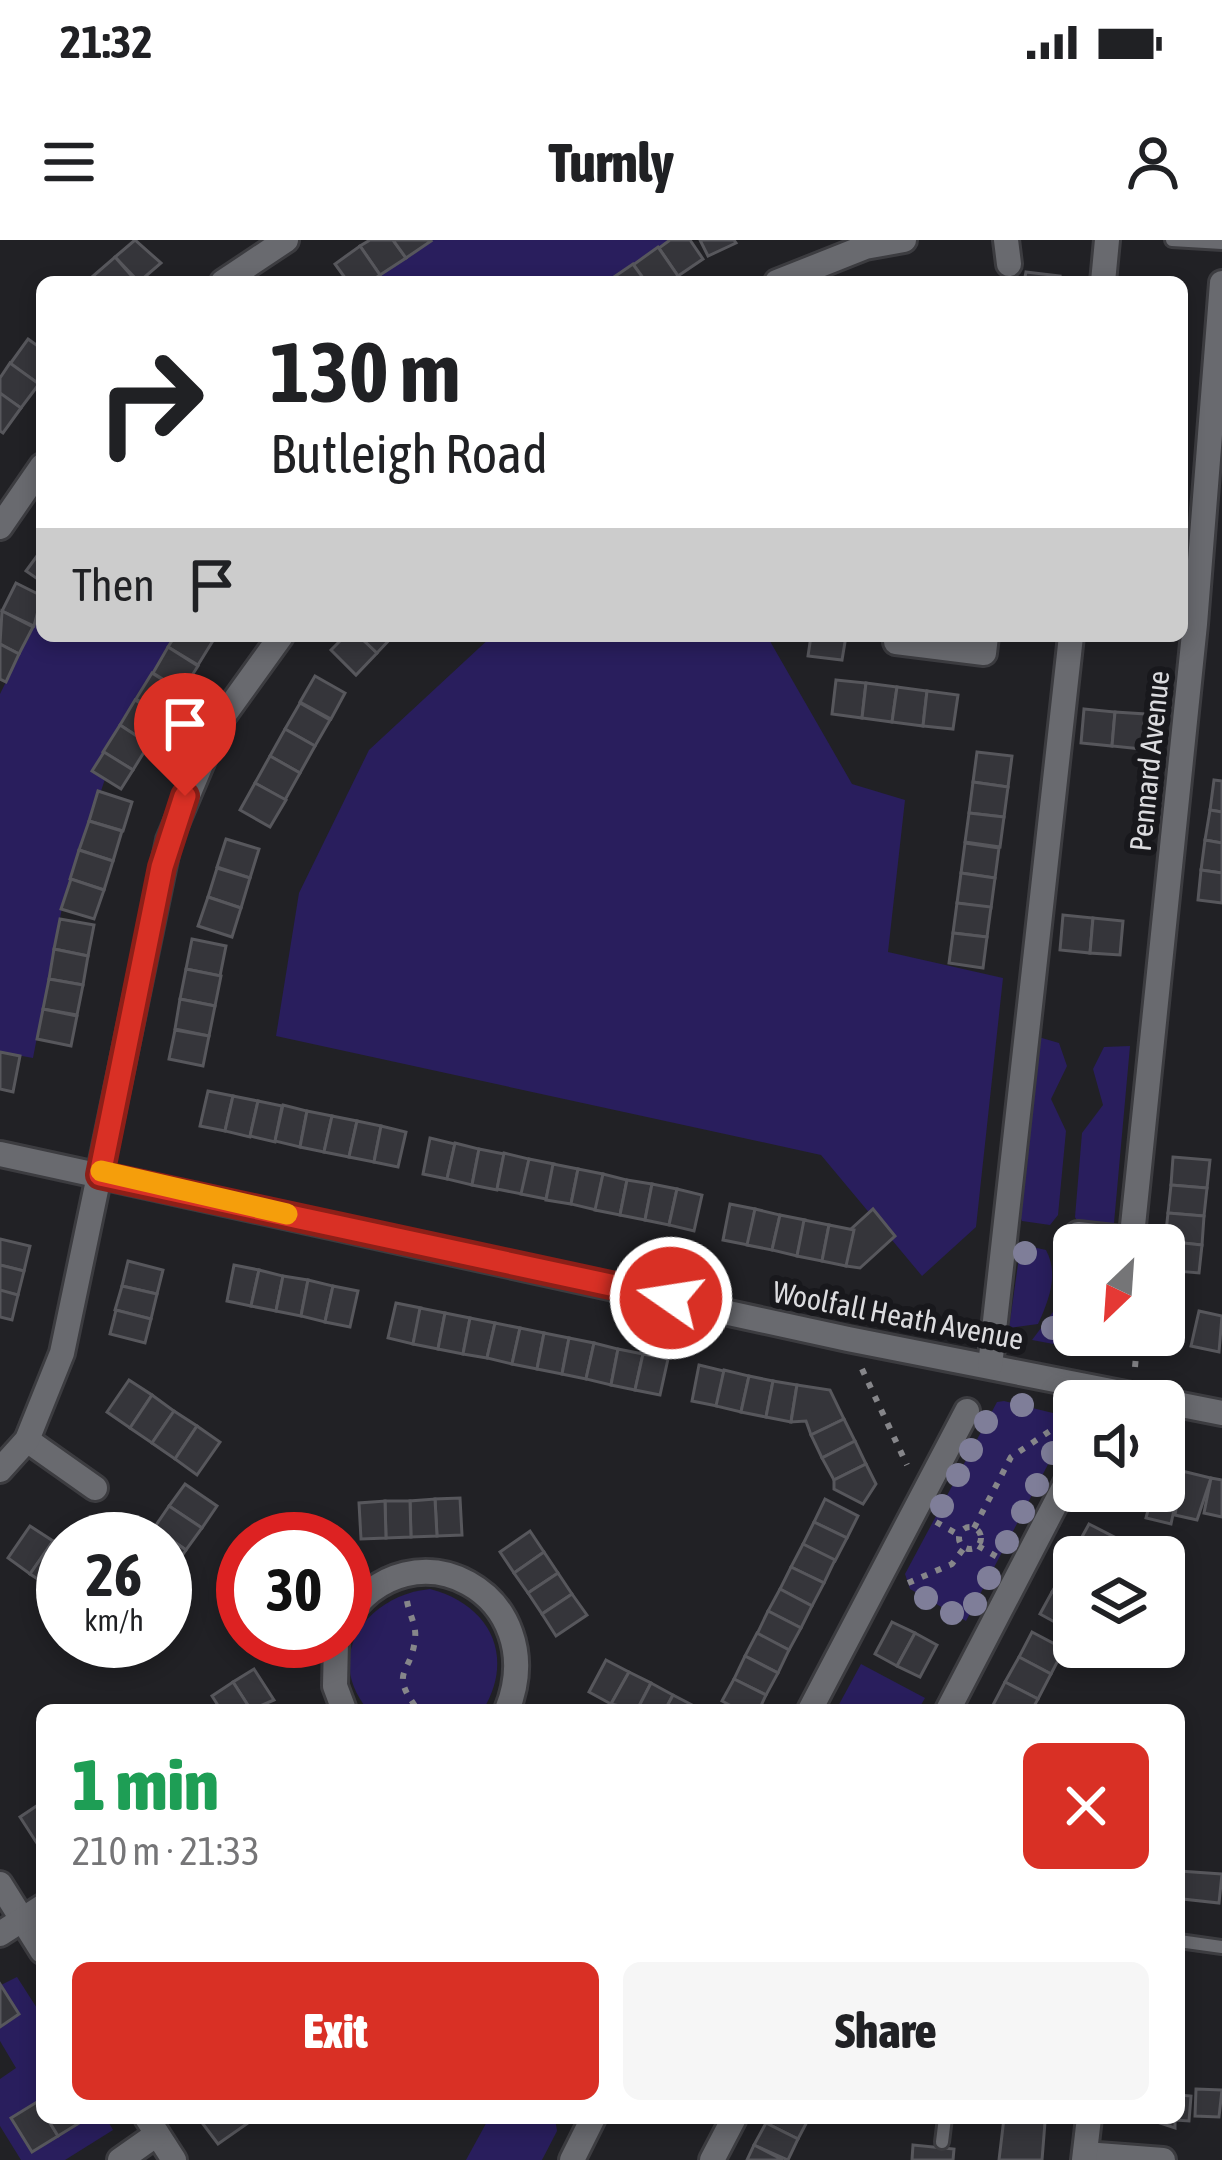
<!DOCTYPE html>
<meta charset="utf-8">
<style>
body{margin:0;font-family:"Asap Condensed",sans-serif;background:#f6f6f6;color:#202124;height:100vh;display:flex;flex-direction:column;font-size:45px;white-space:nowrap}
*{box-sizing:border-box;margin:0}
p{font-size:39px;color:#757577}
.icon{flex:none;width:66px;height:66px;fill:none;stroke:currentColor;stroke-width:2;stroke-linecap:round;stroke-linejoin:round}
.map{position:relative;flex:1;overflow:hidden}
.details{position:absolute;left:36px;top:1464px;width:1149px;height:420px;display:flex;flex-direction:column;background:#fff;border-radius:18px;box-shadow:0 6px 18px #0003}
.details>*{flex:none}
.hud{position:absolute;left:36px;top:36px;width:1152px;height:366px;border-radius:18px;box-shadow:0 6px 18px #0003;background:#fff;color:#202124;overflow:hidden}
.needle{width:78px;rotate:205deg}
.tools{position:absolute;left:1053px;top:984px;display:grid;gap:24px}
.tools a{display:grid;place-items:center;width:132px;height:132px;border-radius:18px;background:#fff;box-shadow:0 6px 18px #0003;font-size:60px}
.speed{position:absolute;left:36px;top:1272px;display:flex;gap:24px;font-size:60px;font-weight:700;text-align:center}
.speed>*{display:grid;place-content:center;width:156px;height:156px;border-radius:50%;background:#fff;box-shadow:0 6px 18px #0003;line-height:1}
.speed small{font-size:30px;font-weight:400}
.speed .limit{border:18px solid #d22;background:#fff;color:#111}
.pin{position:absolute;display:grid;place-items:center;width:102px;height:102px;color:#fff;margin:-123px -51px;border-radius:50% 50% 50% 0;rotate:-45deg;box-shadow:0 0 12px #0007}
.pin .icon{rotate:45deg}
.me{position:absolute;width:132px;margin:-66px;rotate:283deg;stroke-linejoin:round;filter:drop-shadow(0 0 9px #0008)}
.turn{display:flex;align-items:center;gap:42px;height:252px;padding:0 36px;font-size:54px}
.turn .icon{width:156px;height:156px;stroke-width:2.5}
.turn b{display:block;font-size:84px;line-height:102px}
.then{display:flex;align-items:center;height:114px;padding:0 36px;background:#0003;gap:24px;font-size:45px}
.round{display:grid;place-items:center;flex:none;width:126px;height:126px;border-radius:18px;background:#f6f6f6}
.headline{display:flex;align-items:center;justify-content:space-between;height:204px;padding:0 36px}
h1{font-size:72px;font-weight:800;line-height:90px;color:#1e9e55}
.cta{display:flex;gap:24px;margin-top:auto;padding:24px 36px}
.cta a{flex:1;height:138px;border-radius:18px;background:#d93025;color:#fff;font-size:48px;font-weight:800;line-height:138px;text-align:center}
.cta a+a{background:#f6f6f6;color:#202124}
.status{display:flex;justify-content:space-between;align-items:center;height:84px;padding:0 60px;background:#fff;direction:ltr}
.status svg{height:33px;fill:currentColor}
header{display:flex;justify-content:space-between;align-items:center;height:156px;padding:0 36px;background:#fff;font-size:54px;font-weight:800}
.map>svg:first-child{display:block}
</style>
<div class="status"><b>21:32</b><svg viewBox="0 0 49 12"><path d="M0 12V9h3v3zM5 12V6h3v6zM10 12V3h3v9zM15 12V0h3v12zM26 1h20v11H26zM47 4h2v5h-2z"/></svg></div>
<header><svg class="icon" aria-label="menu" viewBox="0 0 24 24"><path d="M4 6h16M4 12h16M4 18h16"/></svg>Turnly<svg class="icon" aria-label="person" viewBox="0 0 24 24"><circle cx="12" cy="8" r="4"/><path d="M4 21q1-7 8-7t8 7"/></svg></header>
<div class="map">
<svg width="1222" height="1920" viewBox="0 0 1222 1920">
<rect width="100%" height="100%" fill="#212125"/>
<g fill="#291e5d">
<polygon points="432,0 670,0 607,42 370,42"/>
<polygon points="42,369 42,396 175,396 92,530 105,539 62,668 33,818 0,812 0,454"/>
<polygon points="492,396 767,396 852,544 905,560 888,712 1003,738 976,987 922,1036 821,915 276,796 299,653 369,510"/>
<polygon points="1035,796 1059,803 1067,826 1051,859 1066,891 1058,975 1050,985 1022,981 1019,974"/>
<polygon points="1130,806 1114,983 1109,989 1081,989 1075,977 1082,893 1103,865 1093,829 1104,807"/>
<path d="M1028 1006 1046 1010C1059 1034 1049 1060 1038 1084L1009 1088 1019 1017Z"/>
<polygon points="1061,1043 1074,1060 1074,1095 1102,1095 1102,1113 1032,1100 1056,1068"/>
<polygon points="1004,1161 1057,1174 1066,1190 966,1381 910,1349 905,1334 997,1162"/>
<path d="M430 1349C489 1364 516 1416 483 1470H368C322 1415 368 1355 430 1349Z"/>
<polygon points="861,1424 925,1458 918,1470 836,1470"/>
<polygon points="17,1737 42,1776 42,1878 106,1878 113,1890 65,1920 21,1920 0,1886 0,1839 16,1828 0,1801 0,1787 19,1774 1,1745"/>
<polygon points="489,1878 555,1878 557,1891 542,1920 466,1920"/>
</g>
<g fill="#35353a" stroke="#57575c" stroke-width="3">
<polygon points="135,0 161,23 139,42 115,17"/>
<polygon points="370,0 393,0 406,18 380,35 360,6"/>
<polygon points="393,0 430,0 431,1 406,18"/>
<polygon points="670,0 690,0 703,19 678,36 659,8"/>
<polygon points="700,0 734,0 736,3 708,16"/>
<polygon points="360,6 380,35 370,42 348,42 335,24"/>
<polygon points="658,7 678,36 669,42 645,42 633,25"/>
<polygon points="115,17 137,42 96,42 92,37"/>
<polygon points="633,24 646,42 608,42 608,41"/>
<polygon points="1026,32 1060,36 1059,42 1024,42"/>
<polygon points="28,99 42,109 39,144 10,124"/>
<polygon points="10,123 39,144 21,168 0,154 0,138"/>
<polygon points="0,153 21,168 3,193 0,191"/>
<polygon points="42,309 42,342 26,331"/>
<polygon points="16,343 42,356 34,386 2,371"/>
<polygon points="2,371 33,387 19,414 0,404"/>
<polygon points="175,396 209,396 214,399 198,425 168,407"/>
<polygon points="345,396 359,396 377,413 356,435 331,410"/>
<polygon points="359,396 393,396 377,413"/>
<polygon points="811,396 846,396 842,420 808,416"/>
<polygon points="0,404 19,414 6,442 0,439"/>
<polygon points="168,407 198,426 182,451 153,433"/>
<polygon points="152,433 182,452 166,477 136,459"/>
<polygon points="315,436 345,453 331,479 300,462"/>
<polygon points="836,440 866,443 862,478 832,474"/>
<polygon points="866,443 897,447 892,482 862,478"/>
<polygon points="897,447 927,451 923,486 892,482"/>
<polygon points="927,451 958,455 953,489 923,486"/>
<polygon points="135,460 165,478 149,504 120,485"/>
<polygon points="300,463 330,480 315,506 285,489"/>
<polygon points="1084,469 1115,472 1112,506 1081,503"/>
<polygon points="1115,472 1145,474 1142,509 1112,506"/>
<polygon points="120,485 149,504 133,530 103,512"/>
<polygon points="285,489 315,506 300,533 270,516"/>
<polygon points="104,512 133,530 121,549 92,531"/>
<polygon points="977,512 1012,516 1008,547 973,542"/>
<polygon points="270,516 300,533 285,560 255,543"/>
<polygon points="1214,540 1222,541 1222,572 1210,570"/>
<polygon points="973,542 1008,547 1004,577 969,573"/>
<polygon points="255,543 286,560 270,587 240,570"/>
<polygon points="98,551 132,562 123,591 89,581"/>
<polygon points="1210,570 1222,572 1222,603 1205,600"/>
<polygon points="969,573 1004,577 1000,607 965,602"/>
<polygon points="89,581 122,591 113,621 79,610"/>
<polygon points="226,599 259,609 250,638 217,627"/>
<polygon points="1205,600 1222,603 1222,633 1201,630"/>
<polygon points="965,603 999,608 995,638 961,633"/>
<polygon points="79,610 113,621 104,650 70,639"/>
<polygon points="217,628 250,638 241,668 208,657"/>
<polygon points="1201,630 1222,633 1222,663 1198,660"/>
<polygon points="961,633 995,638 991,668 957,663"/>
<polygon points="71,639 104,650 94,679 61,669"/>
<polygon points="208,657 241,668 232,697 198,686"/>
<polygon points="957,663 991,667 987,697 953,693"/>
<polygon points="1063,675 1093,678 1090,713 1060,710"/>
<polygon points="1093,678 1123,681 1120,715 1090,713"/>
<polygon points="60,679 94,685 88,716 54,709"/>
<polygon points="953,693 987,697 983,728 949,723"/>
<polygon points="192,699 226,706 220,736 186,729"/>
<polygon points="54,709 88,716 83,745 49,739"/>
<polygon points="186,729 221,736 215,766 180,759"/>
<polygon points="49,739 83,745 77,775 43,769"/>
<polygon points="180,759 215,766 209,796 175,789"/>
<polygon points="43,769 77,776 71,806 37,799"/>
<polygon points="175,790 209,796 203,826 169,819"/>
<polygon points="0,812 20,816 13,852 0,849"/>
<polygon points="208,851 233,856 225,891 200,886"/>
<polygon points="233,856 258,861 250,897 225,891"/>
<polygon points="258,861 282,866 275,902 250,896"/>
<polygon points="283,865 307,871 300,907 275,901"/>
<polygon points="307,871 332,876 324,912 300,907"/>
<polygon points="332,876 357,881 349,917 324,912"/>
<polygon points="357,881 381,886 374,922 349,917"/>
<polygon points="381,886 406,892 398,927 374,922"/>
<polygon points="430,898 455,904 447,939 423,934"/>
<polygon points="455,903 479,909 472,945 447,939"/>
<polygon points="479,909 504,914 497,950 472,945"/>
<polygon points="504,913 529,919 522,954 497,949"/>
<polygon points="1173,917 1210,920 1207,948 1171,945"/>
<polygon points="529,919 554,924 546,959 521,954"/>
<polygon points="553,924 578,929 571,964 546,960"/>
<polygon points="578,929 603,934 596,970 571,964"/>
<polygon points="603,934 627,940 620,975 595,970"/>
<polygon points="627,940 652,944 645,980 620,975"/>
<polygon points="652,944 677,949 669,985 645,980"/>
<polygon points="1171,945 1207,948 1204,976 1168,973"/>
<polygon points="677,949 702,955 694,991 669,985"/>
<polygon points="730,964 755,969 748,1005 723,1000"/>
<polygon points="755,969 780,975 772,1010 747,1005"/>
<polygon points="873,969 895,996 860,1028 846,1026 850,990"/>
<polygon points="1168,973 1204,976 1202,1005 1165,1001"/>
<polygon points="780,975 805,980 797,1016 772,1010"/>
<polygon points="804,980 829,985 822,1021 797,1016"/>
<polygon points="829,985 854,990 846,1026 822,1021"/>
<polygon points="0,999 30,1006 24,1031 0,1025"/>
<polygon points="1165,1001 1202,1005 1199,1033 1164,1030"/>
<polygon points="128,1021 163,1030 157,1054 122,1046"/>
<polygon points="0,1025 24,1031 18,1055 0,1051"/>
<polygon points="234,1025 259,1030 251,1066 227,1061"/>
<polygon points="259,1030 283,1036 276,1071 251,1066"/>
<polygon points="283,1036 308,1040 301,1076 276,1071"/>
<polygon points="308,1040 333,1046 325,1082 301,1076"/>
<polygon points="122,1046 157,1054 151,1079 115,1070"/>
<polygon points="333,1046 358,1051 350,1087 325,1082"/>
<polygon points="0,1050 18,1055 12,1080 0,1077"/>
<polygon points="396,1063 421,1068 413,1104 388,1098"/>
<polygon points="420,1068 445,1073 438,1109 413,1104"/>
<polygon points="116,1070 151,1079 145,1103 110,1094"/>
<polygon points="1199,1071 1222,1076 1219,1112 1191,1106"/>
<polygon points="445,1073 470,1078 463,1114 438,1109"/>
<polygon points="470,1078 495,1083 487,1118 463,1114"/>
<polygon points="495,1083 520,1088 512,1124 487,1118"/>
<polygon points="520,1088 544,1093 537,1129 512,1124"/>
<polygon points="544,1093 569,1098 562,1134 537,1129"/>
<polygon points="569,1098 594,1103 586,1139 562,1134"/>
<polygon points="594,1103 618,1109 611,1145 586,1139"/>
<polygon points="618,1109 643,1114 635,1150 611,1145"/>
<polygon points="643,1114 668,1119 660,1155 635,1150"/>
<polygon points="699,1125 724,1131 717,1166 692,1161"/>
<polygon points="724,1130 749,1136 741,1172 716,1166"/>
<polygon points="749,1136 773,1141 766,1177 741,1172"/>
<polygon points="129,1140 152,1155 130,1188 107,1172"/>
<polygon points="773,1141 797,1145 791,1182 766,1177"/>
<polygon points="797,1145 830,1150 844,1179 811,1195 806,1181 791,1182"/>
<polygon points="152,1155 174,1171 152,1203 130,1188"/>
<polygon points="174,1171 197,1186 175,1219 152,1203"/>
<polygon points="844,1179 855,1201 822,1218 811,1195"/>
<polygon points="197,1186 220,1202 197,1235 175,1219"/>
<polygon points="855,1201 866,1224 834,1240 822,1218"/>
<polygon points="866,1224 876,1244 863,1264 834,1249 834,1240"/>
<polygon points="1164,1228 1182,1231 1171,1284 1146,1278 1153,1251 1164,1251"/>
<polygon points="1182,1231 1211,1238 1197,1280 1175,1275"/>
<polygon points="1211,1238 1222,1240 1222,1277 1204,1273"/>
<polygon points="185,1244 217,1266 202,1288 169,1266"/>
<polygon points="460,1258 462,1295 437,1296 435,1259"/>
<polygon points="435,1259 437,1296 411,1297 410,1261"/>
<polygon points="825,1259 858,1276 847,1298 814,1282"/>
<polygon points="385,1261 410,1261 411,1297 386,1298"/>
<polygon points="385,1261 386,1298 361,1299 359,1263"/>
<polygon points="169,1266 202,1288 186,1310 154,1288"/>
<polygon points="814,1282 847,1298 835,1321 803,1304"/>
<polygon points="1089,1284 1122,1301 1114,1317 1096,1317 1077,1306"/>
<polygon points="30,1286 53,1301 30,1334 8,1318"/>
<polygon points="154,1288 186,1310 171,1332 165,1328 165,1299 146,1299"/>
<polygon points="530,1291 544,1312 514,1333 500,1312"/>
<polygon points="53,1301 63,1308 63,1334 53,1349 30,1334"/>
<polygon points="803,1304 835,1320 824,1343 791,1327"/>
<polygon points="1077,1306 1096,1317 1074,1317 1074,1334 1065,1329"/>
<polygon points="544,1312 558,1333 528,1353 514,1333"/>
<polygon points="791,1327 824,1343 812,1366 780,1349"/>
<polygon points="1065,1329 1074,1334 1074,1363 1052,1352"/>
<polygon points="558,1333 572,1354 542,1374 528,1353"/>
<polygon points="780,1349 812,1366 801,1388 768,1371"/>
<polygon points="1052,1352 1074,1363 1073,1392 1040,1374"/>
<polygon points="572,1354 587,1375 556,1396 542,1374"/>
<polygon points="768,1371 801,1388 789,1410 757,1394"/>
<polygon points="892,1382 915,1393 897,1426 875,1414"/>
<polygon points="1032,1392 1064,1409 1051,1434 1019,1417"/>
<polygon points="757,1393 789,1410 778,1433 745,1416"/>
<polygon points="915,1393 937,1405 920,1437 897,1426"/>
<polygon points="745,1416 778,1433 766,1455 734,1439"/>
<polygon points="1019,1417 1051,1434 1038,1459 1005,1442"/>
<polygon points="606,1420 629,1432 611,1464 589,1452"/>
<polygon points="254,1429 274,1460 251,1470 233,1442"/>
<polygon points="629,1432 651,1443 637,1470 611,1464"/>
<polygon points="734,1439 766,1455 759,1470 739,1470 722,1461"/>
<polygon points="233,1442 251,1470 221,1470 212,1456"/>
<polygon points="1005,1442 1038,1459 1032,1470 992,1467"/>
<polygon points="651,1443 673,1455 665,1470 637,1470"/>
<polygon points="673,1455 696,1467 694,1470 665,1470"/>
<polygon points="41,1563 42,1606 40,1608 20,1577"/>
<polygon points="1179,1631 1222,1634 1219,1663 1182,1659 1179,1674"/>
<polygon points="0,1744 19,1774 0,1787"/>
<polygon points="1196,1849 1222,1850 1219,1877 1195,1876"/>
<polygon points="1179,1855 1191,1856 1189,1881 1175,1880 1175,1888 1148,1879 1179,1878"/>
<polygon points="37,1862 58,1896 32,1912 11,1878"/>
<polygon points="47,1878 82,1878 84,1880 58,1896"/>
<polygon points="211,1878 244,1878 248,1883 218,1904 203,1884"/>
<polygon points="768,1878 809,1878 798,1899 766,1883"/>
<polygon points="1004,1878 1045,1882 1042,1920 999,1920"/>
<polygon points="766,1883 798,1899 788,1920 754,1905"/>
<polygon points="754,1905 783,1920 747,1920"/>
<polygon points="913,1905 954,1909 953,1920 912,1920"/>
</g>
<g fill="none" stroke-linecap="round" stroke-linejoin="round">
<g stroke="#3c3c40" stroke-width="18">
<g id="lane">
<polyline points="1172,0 1222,3"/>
<polyline points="1179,1701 1222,1707"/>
<polyline points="942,1902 945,1878"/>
</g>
</g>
<g stroke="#3c3c40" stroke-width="30">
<g id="street">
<polyline points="1006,0 1009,24"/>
<polyline points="223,42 286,0"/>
<polyline points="777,42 865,7 904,0"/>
<polyline points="1103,42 1107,0"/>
<polyline points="0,287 42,226"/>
<polyline points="896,396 896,402 984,413 986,396"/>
<polyline points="0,914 848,1099 1222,1173"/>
<polyline points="1078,994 1131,1000"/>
<polyline points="1131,1005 1195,384 1222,43"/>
<polyline points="990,1126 1071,396"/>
<polyline points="27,1200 95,1248"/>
<polyline points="0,1230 27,1200 62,1113 169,600 219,482 281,396"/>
<path d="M345 1380C412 1277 553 1355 507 1470"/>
<polyline points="336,1401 335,1446 344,1470"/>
<polyline points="810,1470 967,1171"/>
<polyline points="948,1470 1074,1228"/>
<polyline points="0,1644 42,1711"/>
<polyline points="0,1694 42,1667"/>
<polyline points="147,1878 174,1920"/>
<polyline points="1085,1914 1163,1920"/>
<polyline points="120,1920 157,1894"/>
<polyline points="572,1920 593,1878"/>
<polyline points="712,1920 734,1878"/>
<polyline points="1084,1920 1089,1878"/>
</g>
</g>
<g stroke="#86868a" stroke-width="6" stroke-dasharray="6 9" stroke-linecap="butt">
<polyline points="1135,1127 1138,1095"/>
<polyline points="862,1129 907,1225"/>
<polyline points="936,1282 959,1295"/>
<circle cx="970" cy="1298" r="11"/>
<polyline points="974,1288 1011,1217 1062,1183"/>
<polyline points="978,1306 999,1318"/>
<polyline points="908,1343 952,1324 964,1308"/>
<path d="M407 1361C409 1374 417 1386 415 1399 411 1436 388 1430 418 1470"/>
</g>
<use href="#lane" stroke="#696a6f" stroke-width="12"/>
<use href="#street" stroke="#696a6f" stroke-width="24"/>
</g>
<g fill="#7f7e99">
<circle cx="1025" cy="1013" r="12"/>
<circle cx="1053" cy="1088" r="12"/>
<circle cx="1022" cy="1165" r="12"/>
<circle cx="986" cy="1182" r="12"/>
<circle cx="971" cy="1210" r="12"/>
<circle cx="1053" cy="1213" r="12"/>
<circle cx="958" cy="1235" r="12"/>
<circle cx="1037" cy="1245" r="12"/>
<circle cx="942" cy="1266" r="12"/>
<circle cx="1023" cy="1272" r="12"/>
<circle cx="1007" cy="1302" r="12"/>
<circle cx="989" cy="1338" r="12"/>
<circle cx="926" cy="1358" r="12"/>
<circle cx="975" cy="1364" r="12"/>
<circle cx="952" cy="1373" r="12"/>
</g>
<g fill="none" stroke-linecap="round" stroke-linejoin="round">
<g stroke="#8d1f18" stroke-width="30">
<polyline id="route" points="185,556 162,627 100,935 671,1058"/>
</g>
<use href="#route" stroke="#d93025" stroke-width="21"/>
<polyline stroke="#f59e0b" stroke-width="21" points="101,931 287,974"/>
</g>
<g text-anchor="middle" stroke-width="12" stroke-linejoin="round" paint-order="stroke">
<g font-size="30" fill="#dcdcdf" stroke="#18181c">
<text transform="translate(1150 521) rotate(-84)" y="10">Pennard Avenue</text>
<text transform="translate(898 1076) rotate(11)" y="10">Woolfall Heath Avenue</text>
</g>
</g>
</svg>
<div class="tools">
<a><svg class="needle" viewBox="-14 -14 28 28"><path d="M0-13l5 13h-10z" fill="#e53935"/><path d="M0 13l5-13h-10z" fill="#757577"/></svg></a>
<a><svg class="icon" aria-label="sound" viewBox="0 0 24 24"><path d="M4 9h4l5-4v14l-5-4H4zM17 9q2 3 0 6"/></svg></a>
<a><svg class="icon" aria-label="layers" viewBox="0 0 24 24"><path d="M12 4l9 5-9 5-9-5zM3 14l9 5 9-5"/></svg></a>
</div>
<div class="speed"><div>26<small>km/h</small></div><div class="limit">30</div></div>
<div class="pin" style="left:185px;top:556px;background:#d93025"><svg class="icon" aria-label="arrive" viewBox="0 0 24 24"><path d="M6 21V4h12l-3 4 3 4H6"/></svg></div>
<svg class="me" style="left:671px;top:1058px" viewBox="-20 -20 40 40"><circle r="17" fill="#d93025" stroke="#fff" stroke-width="3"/><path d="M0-11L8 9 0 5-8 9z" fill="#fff"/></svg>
<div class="hud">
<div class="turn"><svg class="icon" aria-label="right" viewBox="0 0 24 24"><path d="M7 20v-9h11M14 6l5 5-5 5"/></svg><div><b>130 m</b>Butleigh Road</div></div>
<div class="then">Then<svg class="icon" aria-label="arrive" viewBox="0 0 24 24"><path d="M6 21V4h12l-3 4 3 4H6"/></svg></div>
</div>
<section class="details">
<div class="headline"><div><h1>1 min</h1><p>210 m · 21:33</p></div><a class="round" style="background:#d93025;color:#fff"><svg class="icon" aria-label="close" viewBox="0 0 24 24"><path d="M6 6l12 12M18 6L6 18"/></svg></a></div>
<div class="cta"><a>Exit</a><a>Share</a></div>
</section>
</div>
